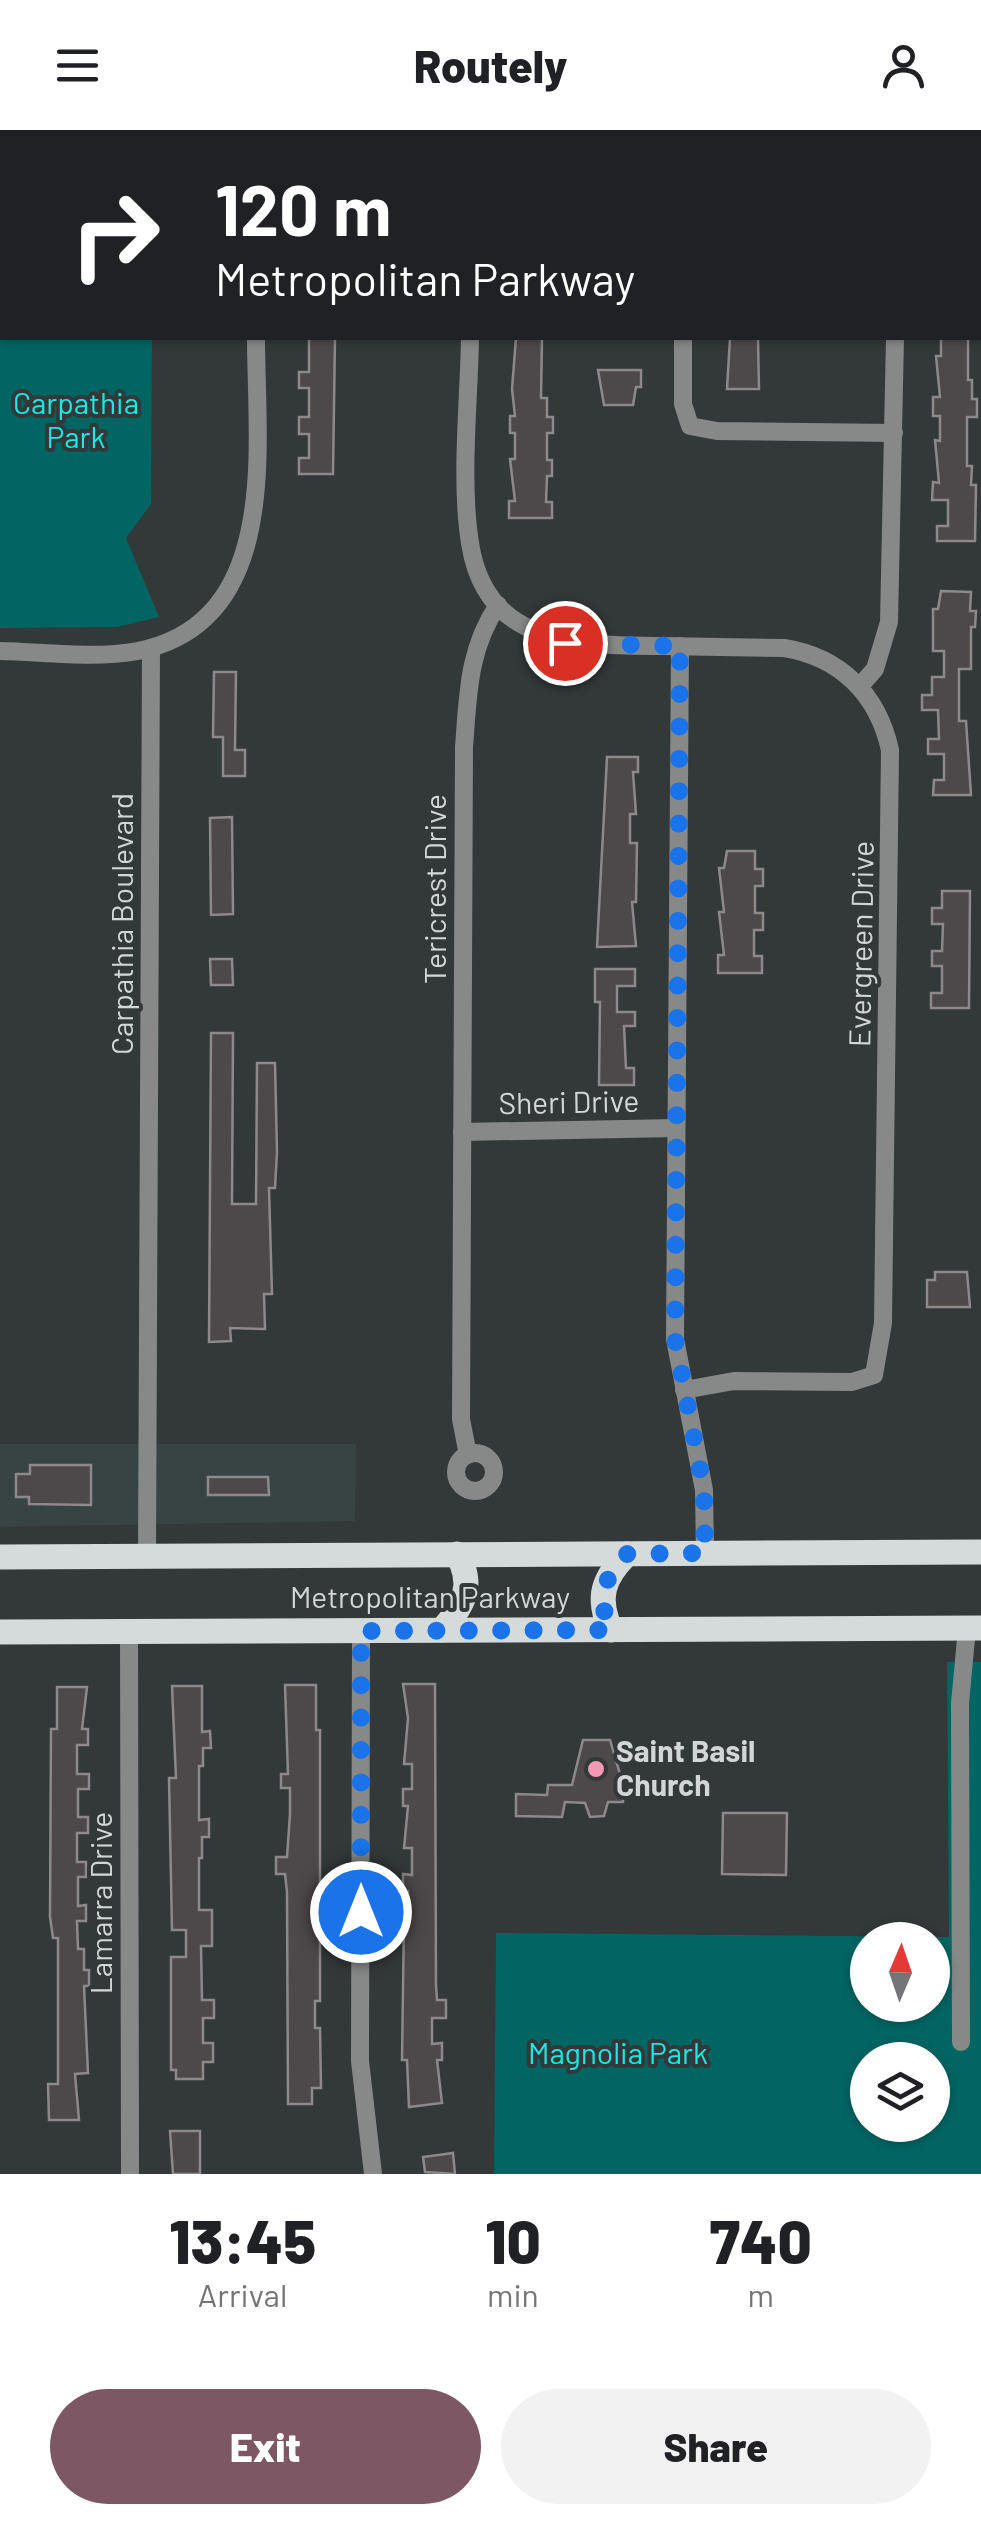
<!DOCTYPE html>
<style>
body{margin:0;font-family:Barlow,sans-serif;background:#f2f2f2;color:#202124;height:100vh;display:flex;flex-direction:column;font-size:38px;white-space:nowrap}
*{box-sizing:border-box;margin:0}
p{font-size:32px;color:#757577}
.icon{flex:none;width:55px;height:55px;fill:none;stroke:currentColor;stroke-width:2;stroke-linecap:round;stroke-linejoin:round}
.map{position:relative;height:2044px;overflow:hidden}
.details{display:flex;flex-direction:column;background:#fff;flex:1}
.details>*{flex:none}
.banner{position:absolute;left:0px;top:0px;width:982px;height:210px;box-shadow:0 2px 8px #0004;background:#202124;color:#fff;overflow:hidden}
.needle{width:65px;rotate:2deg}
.tools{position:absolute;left:850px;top:1792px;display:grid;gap:20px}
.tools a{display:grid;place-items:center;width:100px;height:100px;border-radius:50%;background:#fff;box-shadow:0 2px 8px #0004;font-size:50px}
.pin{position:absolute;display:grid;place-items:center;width:85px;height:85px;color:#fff;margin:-42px;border:5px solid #fff;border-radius:50%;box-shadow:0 2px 10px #0007}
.me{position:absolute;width:110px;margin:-55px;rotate:0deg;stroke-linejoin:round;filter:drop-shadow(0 0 8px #0008)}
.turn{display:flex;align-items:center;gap:35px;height:210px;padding:0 50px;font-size:45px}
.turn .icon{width:130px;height:130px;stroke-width:2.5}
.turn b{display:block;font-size:70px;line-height:85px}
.eta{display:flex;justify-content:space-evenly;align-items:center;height:170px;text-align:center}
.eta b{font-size:60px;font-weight:800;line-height:70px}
.cta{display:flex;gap:20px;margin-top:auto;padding:20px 50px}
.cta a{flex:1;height:115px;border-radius:60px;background:#7e5764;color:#fff;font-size:40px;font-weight:800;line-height:115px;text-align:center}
.cta a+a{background:#f2f2f2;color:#202124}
header{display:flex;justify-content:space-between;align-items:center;height:130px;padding:0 50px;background:#fff;font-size:45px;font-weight:800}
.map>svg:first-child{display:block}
</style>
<header><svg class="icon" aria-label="menu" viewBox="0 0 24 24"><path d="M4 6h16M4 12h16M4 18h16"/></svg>Routely<svg class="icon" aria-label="person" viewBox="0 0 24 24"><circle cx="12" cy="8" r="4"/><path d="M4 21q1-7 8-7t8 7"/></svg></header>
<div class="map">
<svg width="981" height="2044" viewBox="0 0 981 2044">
<rect width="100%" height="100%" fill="#333838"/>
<polygon fill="#374443" points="0,1314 356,1314 355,1391 0,1397"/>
<g fill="#016563" fill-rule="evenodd">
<polygon points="0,0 154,0 2,2 2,208 152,208 151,374 126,408 159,487 117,497 0,498"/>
<path d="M947 1532H981V2044H494L496 1803 949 1807ZM868 1810H932V1875H868ZM868 1930H932V1995H868Z"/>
</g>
<g fill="#4d4849" stroke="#8d8889" stroke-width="2.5">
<polygon points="309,208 335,208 333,344 299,344 299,328 309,328 309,304 299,304 299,287 309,287 309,258 299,258 299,242 309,242"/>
<polygon points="516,208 542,208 541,268 547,268 547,287 553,287 553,303 547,303 547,330 552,330 552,346 547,346 546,372 552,372 552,388 509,388 509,371 515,371 510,329 515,329 515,303 510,303 510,286 515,286 512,259"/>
<polygon points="730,208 758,208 759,259 727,259"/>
<polygon points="941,208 968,208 968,250 972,250 972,269 977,269 977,287 967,287 967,336 972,336 971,355 976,355 975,411 937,411 937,396 948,396 948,370 932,370 933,352 939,353 935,310 940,311 940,286 933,286 933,267 940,267 936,226 941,226"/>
<polygon points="598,240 641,240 641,257 636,257 633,275 604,275"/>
<polygon points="941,461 971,462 970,481 976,481 975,497 971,497 971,539 959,539 959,591 966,591 971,665 933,665 934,650 944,650 944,624 928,624 928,609 939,609 938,580 922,580 922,565 932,565 932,547 944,547 944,521 933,521 933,479 938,479"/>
<polygon points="214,542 236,542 235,620 245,620 245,646 223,646 223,607 213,607"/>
<polygon points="607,627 638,627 638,642 633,642 636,684 630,684 630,713 637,713 636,772 632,772 636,816 597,817"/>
<polygon points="232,687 233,784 211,785 210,688"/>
<polygon points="727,721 755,721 755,739 763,739 763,756 755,756 755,783 763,783 763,800 754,800 754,826 762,826 762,843 718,843 718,825 724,825 719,782 724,782 719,738 724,738"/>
<polygon points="942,761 970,761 969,878 931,878 931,863 942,863 942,836 932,836 932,821 942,821 943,794 932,794 932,778 942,778"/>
<polygon points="210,829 232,829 233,855 211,855"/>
<polygon points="595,839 635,839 635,856 617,856 617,882 635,882 635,896 624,896 626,938 634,938 634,955 599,955 600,872 595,872"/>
<polygon points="211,903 233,903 232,1074 256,1074 257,933 275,933 277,1022 275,1058 269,1058 272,1164 264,1164 265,1199 230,1198 231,1211 209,1212"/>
<polygon points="935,1142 967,1142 970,1177 927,1177 927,1150 935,1150"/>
<polygon points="30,1335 91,1335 91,1375 29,1374 29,1367 16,1367 16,1344 30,1344"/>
<polygon points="208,1347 268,1347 269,1365 208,1365"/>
<polygon points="403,1554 435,1554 436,1855 437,1870 446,1870 446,1888 432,1888 432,1914 442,1913 442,1930 437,1930 442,1973 409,1977 407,1930 402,1930 404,1788 408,1788 408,1761 403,1761 403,1744 412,1745 412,1718 404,1718 408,1676 403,1676 403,1659 412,1659 412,1634 404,1634 408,1588"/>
<polygon points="285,1555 316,1555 316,1600 320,1600 320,1871 315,1871 315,1898 320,1898 321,1958 312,1958 312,1974 288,1974 287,1762 285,1744 276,1744 276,1727 287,1727 290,1684 290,1658 281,1658 281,1644 288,1644"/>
<polygon points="172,1556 202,1556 202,1602 210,1601 211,1618 203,1618 203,1636 199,1636 199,1690 209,1689 209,1707 202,1707 202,1728 199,1728 199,1780 212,1780 212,1816 201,1816 202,1870 214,1870 214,1888 203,1888 203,1913 213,1913 213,1932 203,1932 203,1949 176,1949 176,1940 171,1940 171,1827 186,1827 186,1800 172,1800 169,1648 176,1648"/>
<polygon points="57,1557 87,1557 82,1599 88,1599 88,1615 77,1615 77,1644 89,1644 89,1659 78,1659 78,1687 88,1687 88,1703 77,1703 77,1732 86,1732 86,1747 78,1747 78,1776 86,1775 86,1791 77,1791 78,1819 84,1819 84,1840 89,1840 89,1856 84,1856 88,1943 75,1944 79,1990 49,1990 48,1954 58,1954 58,1808 53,1808 50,1787 51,1599 57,1599"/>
<polygon points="583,1610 610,1610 623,1654 623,1672 608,1672 604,1686 590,1687 585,1673 565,1672 562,1687 516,1686 516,1664 547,1665 548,1655 572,1655"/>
<polygon points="723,1683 787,1683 786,1745 722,1744"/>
<polygon points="170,2001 200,2001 200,2044 173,2044"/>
<polygon points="453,2023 455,2044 425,2042 423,2027"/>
</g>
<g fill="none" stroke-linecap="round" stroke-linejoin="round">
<g stroke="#868988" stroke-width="18">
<polyline points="257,2 257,0"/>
<polyline points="472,2 472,0"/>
<polyline points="684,2 684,0"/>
<polyline points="897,2 897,0"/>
<path d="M470 208C469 272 460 350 470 413 486 518 581 515 662 516 703 517 744 517 784 518 841 527 878 565 890 620L883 1193 874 1245 852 1252 734 1251 684 1260"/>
<polyline points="683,208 683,274 690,296 717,301 894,303"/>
<polyline points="680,516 675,1209 704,1360 705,1423"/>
<path d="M0 521C45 522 94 529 138 521 282 492 256 316 256 208"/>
<polyline points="860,556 875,539 889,492 895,208"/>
<polyline points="462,1002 676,998"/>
<circle cx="475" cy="1342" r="19"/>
<path d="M468 1325 461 1289 464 617C468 566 468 519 498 475"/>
<polyline points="147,1426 151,518"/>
<polyline points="129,1501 130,2044"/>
<polyline points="361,1501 360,1931 373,2044"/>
<polyline points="961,1912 960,1573 967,1498"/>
</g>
<g stroke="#d5dada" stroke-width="25">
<polyline points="0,1427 981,1422"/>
<path d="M442 1500C464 1475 475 1455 457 1424"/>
<path d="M611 1500C596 1468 603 1448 627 1424"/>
<polyline points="0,1502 981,1498"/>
</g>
</g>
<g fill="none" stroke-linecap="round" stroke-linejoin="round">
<path stroke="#1a73e8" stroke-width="18" stroke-dasharray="0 32.4" d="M361 1782V1501L611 1500C596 1468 603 1449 627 1424L705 1423 704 1360 675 1209 680 516 565 513"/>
</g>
<circle fill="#f19ab3" stroke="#333838" stroke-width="4" cx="596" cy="1639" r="10"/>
<g text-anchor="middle" stroke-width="8" stroke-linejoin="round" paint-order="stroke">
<g font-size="30" fill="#19eae5" stroke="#333838">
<text x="76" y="284">Carpathia<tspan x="76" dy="34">Park</tspan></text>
<text x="618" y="1934">Magnolia Park</text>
</g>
<g font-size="30" fill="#d3d6d6" stroke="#333838">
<text transform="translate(436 759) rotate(-90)" y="10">Tericrest Drive</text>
<text transform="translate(123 794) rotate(-90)" y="10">Carpathia Boulevard</text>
<text transform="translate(862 814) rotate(-89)" y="10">Evergreen Drive</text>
<text transform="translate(569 973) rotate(-1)" y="10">Sheri Drive</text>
<text x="430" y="1478">Metropolitan Parkway</text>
<text transform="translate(102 1773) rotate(-90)" y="10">Lamarra Drive</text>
</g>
<g font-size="30" font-weight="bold" fill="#d3d6d6" stroke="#333838" text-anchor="start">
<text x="616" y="1632">Saint Basil<tspan x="616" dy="34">Church</tspan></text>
</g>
</g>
</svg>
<div class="tools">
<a><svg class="needle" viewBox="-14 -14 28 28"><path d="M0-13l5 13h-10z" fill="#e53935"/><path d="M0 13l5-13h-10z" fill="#757577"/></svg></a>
<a><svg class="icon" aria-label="layers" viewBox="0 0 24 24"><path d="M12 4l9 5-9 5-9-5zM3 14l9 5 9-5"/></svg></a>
</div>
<div class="pin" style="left:565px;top:513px;background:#d93025"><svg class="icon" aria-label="arrive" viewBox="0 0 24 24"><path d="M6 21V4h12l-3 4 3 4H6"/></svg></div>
<svg class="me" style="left:361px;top:1782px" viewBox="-20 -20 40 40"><circle r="17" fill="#1a73e8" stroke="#fff" stroke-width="3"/><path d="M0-11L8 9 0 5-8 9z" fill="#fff"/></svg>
<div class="banner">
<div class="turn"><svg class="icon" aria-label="right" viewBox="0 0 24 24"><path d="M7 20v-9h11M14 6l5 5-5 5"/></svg><div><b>120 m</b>Metropolitan Parkway</div></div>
</div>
</div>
<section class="details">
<div class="eta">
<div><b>13:45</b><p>Arrival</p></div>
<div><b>10</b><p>min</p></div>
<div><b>740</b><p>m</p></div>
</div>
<div class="cta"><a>Exit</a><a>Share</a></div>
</section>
